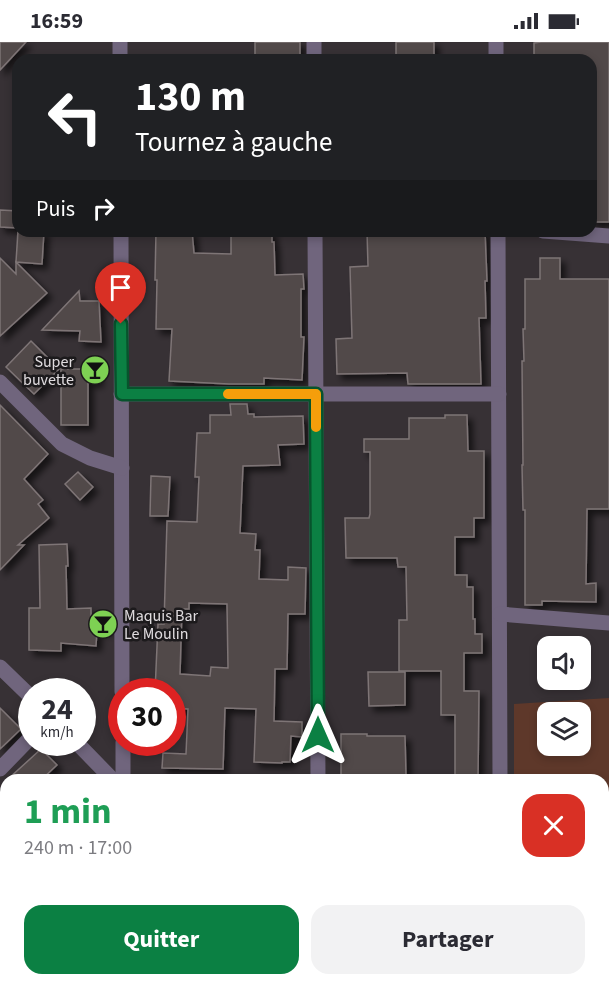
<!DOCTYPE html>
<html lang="fr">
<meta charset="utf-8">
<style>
body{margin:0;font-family:"Source Sans 3",sans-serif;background:#f2f2f3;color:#2b2b33;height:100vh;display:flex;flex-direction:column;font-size:22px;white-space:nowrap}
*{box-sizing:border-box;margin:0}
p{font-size:20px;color:#7c7c81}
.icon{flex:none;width:33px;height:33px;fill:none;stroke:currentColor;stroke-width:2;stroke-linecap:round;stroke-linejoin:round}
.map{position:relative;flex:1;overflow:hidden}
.drawer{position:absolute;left:0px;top:732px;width:609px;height:212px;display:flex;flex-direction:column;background:#fff;border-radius:18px 18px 0 0;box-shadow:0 3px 9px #0003}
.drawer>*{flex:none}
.banner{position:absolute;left:12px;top:12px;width:585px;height:183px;border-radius:18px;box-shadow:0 3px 9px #0003;background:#202124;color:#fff;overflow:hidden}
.buttons{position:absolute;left:537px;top:594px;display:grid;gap:12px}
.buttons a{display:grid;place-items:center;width:54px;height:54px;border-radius:12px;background:#fff;box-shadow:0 3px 9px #0003;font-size:30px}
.speed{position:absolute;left:18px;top:636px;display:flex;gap:12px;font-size:30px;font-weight:700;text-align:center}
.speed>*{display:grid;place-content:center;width:78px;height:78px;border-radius:50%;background:#fff;box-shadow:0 3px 9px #0003;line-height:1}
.speed small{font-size:15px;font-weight:400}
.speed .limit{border:9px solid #d22;background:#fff;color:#111}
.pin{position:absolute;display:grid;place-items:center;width:51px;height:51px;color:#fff;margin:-62px -26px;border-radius:50% 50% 50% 0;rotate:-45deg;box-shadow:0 0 6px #0007}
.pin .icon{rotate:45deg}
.me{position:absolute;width:66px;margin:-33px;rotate:0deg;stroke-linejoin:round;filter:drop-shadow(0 0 4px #0008)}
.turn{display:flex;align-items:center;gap:21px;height:126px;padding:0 24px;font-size:27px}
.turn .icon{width:78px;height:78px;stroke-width:2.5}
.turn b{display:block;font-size:42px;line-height:51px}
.then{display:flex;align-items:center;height:57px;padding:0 24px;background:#0003;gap:12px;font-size:22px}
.round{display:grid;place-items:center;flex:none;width:63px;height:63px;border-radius:18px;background:#f2f2f3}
.overview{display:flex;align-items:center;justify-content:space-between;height:102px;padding:0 24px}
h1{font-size:36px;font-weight:700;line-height:45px;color:#1e9e55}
.button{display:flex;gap:12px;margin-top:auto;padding:12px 24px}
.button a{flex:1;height:69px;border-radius:18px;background:#0b8043;color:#fff;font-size:24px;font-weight:700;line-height:69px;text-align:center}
.button a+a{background:#f2f2f3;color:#2b2b33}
.status{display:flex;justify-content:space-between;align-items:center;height:42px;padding:0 30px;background:#fff;direction:ltr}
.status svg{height:16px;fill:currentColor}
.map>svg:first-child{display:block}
</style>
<div class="status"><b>16:59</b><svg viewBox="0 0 49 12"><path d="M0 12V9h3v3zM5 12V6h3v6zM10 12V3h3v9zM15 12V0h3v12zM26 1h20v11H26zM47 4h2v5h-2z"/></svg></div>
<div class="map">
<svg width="609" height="943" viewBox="0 0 609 943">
<defs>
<filter id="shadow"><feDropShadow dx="5" dy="5" stdDeviation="3" flood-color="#0009"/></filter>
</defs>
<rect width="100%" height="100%" fill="#373135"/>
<path fill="#5e382a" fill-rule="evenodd" d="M609 656V846L603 859V738H514V662ZM548 670H580V704H548Z"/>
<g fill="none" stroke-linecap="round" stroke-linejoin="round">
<g stroke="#4f5173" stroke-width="5">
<polyline points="603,797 609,789"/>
<polyline points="565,943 569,938"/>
</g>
</g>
<g fill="#514849" stroke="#7e7576" stroke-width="1.5" fill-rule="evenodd" filter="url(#shadow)">
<polygon points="0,0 26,0 0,28"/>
<rect x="255" y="0" width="45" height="18"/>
<rect x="396" y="0" width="38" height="18"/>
<polygon points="541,0 609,0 609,180 591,180 591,18 534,18 534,1"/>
<polygon points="0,168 18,169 18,186 0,185"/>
<polygon points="18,189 44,189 42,222 16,220"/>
<polygon points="156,189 192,189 194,211 231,212 231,194 236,194 236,189 272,189 272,200 274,200 275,233 303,232 304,247 301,247 301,295 304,295 302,338 264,336 264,342 229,342 169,339 172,287 156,287 157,238 155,238"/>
<polygon points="367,189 485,189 487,239 485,239 486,276 479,276 481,342 408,342 407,331 337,332 336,297 352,296 350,225 368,224"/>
<polygon points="0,216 16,232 16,220 47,251 0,294"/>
<polygon points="540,216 560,216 560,237 609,237 609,467 587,467 586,542 596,541 596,560 542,559 542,563 525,563 525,468 523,468 522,423 523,423 522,319 524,319 523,287 525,287 525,237 540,237"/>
<polygon points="79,249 80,259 99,259 101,300 79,299 80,289 42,288"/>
<polygon points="31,299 59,327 34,352 6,325"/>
<polygon points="61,327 98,327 98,340 88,340 88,383 61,383"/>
<path d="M230 362H247L248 372H254V375L303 374 304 402 278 403 280 423 243 424 240 491 256 492 255 508H260L259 537 288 538V525L306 526 305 572H288L287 627H275L274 679 302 680V695L291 694 290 720H282V721L254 720 256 667 225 666 223 727 162 726 163 711 186 712 188 667 172 666V650H155L158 582H164L167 479 197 480 199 435H195L197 391H210V373H231ZM189 561 227 562 228 626 211 625 210 634 180 632 182 567H189Z"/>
<polygon points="0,363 48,412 24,437 43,458 38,462 49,476 18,503 24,503 0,528"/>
<polygon points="445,373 467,373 468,409 484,409 484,476 474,476 474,495 455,495 455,533 467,533 467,545 473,545 473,577 475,577 475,592 482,592 482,611 464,611 464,649 479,649 478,737 455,737 455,673 441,673 441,629 399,629 399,578 407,578 406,525 398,525 397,516 346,516 345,476 369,476 370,472 370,410 364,410 364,397 409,397 409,376 445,376"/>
<polygon points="78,430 93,445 80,458 65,442"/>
<polygon points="151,434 170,435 168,474 150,474"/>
<polygon points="67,502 68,524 66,524 67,567 91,566 91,575 109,575 108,588 97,588 96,604 61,601 61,609 29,608 29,566 40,566 39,503"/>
<polygon points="368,630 405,630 405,663 369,664"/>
<polygon points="0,666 21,687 0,707"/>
<polygon points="341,692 367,692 367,694 405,694 406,733 341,733"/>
<polygon points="41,707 57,723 41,738 7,738"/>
</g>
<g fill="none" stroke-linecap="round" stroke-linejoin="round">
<g stroke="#70657d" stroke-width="15">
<polyline points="120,0 120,18"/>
<polyline points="314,0 314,18"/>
<polyline points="496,0 496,18"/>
<polyline points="121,189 122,650"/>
<polyline points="315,189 318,738"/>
<polyline points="498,189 500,738"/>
<polyline points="543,189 609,194"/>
<polyline points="0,340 62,402 90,416 122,426"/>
<polyline points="121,352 499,352"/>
<polyline points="500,572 609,581"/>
<polyline points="0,625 32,656"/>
<polyline points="76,700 113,738"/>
<polyline points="123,700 123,738"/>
<polyline points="0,727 32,694"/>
<polyline points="123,938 123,943"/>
<polyline points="319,938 319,943"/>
<polyline points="42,943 48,938"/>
</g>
</g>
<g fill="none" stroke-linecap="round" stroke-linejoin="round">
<g stroke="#07532c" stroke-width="15">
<polyline id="route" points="121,282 122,352 316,352 318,693"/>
</g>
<use href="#route" stroke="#0b8043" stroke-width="10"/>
<polyline stroke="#f59e0b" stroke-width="10" points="228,352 316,352 316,385"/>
</g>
<defs>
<g id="bar-disc" transform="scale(1.5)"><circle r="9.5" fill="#7ed153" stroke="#1c1a1c"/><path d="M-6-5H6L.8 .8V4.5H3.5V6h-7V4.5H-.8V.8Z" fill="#111"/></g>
</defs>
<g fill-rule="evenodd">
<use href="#bar-disc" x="95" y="328"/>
<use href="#bar-disc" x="103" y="582"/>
</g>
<g text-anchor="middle" stroke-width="5" stroke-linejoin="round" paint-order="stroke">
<g font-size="16" fill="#e0dcdf" stroke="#1c1a1c" text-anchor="end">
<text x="74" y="325">Super<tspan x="74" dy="18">buvette</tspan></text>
<text x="124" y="579" text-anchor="start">Maquis Bar<tspan x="124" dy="18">Le Moulin</tspan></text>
</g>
</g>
</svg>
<div class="buttons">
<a><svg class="icon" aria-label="sound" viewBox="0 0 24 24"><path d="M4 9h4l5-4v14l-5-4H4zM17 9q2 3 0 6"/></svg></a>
<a><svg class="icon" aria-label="layers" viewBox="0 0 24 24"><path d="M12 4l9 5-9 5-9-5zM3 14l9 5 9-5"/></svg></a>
</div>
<div class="speed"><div>24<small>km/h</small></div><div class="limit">30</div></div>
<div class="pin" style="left:121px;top:282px;background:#d93025"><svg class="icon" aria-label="arrive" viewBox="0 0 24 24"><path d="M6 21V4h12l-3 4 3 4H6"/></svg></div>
<svg class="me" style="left:318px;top:693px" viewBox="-20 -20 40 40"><path d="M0-17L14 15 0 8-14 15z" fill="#0b8043" stroke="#fff" stroke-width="4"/></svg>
<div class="banner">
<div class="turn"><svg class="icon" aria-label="left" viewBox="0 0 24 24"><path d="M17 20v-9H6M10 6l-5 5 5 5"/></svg><div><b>130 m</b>Tournez à gauche</div></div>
<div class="then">Puis<svg class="icon" aria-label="right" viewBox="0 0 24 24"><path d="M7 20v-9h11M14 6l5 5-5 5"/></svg></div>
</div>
<section class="drawer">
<div class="overview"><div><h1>1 min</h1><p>240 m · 17:00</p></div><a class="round" style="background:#d93025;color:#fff"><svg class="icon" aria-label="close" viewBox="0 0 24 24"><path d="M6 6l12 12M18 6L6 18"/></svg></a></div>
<div class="button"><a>Quitter</a><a>Partager</a></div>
</section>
</div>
